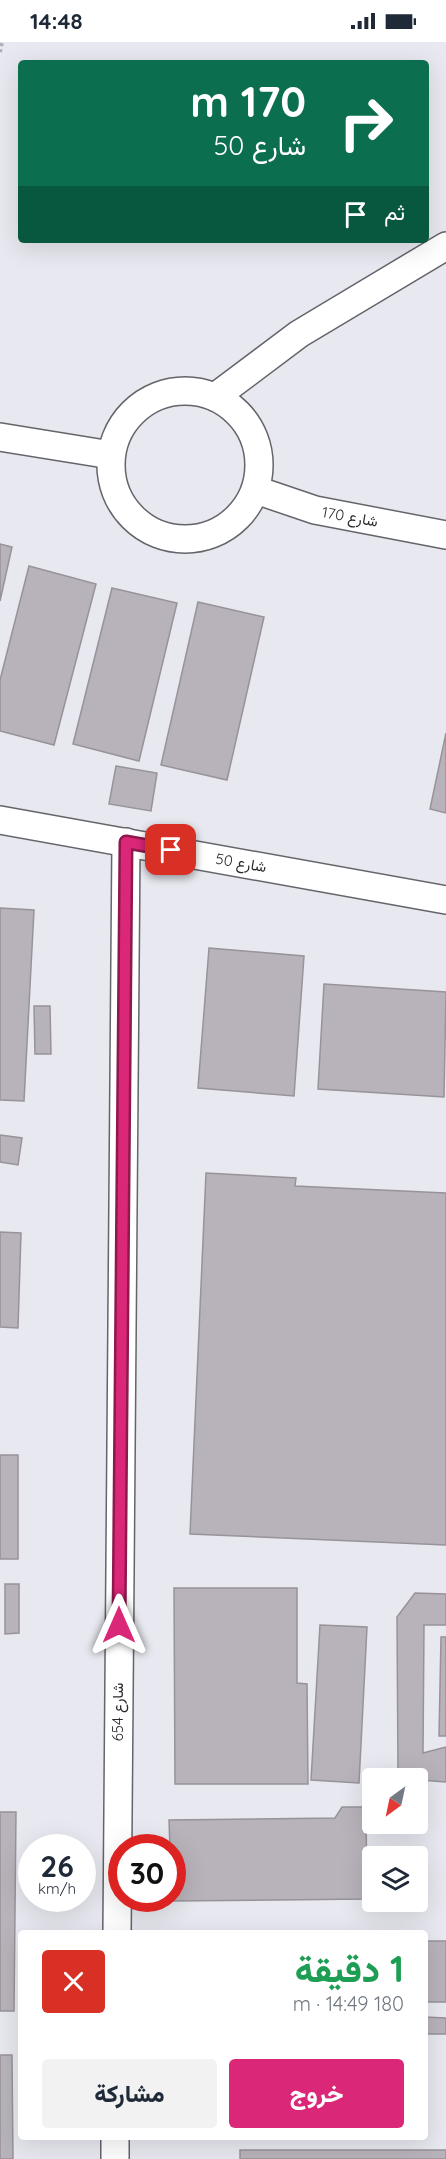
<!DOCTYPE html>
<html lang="ar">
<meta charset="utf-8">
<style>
body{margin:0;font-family:Quicksand,Vazirmatn,sans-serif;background:#f2f2f3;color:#1f2937;direction:rtl;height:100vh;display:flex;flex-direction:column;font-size:22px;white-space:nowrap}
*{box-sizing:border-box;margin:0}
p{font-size:20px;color:#747a83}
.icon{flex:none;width:33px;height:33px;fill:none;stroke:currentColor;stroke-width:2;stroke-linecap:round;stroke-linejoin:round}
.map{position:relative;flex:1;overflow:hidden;direction:ltr}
.details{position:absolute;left:18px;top:1888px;width:410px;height:210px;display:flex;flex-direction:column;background:#fff;border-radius:6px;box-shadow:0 6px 24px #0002;direction:rtl}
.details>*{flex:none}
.guide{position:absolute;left:18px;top:18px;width:411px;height:183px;border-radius:6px;box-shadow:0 6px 24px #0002;direction:rtl;background:#0b6e4f;color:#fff;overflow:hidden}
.needle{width:39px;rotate:213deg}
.fabs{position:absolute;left:362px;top:1726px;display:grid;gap:12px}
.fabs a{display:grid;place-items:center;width:66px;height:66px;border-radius:6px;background:#fff;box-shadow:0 6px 24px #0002;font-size:30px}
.speed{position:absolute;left:18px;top:1792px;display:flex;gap:12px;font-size:30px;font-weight:700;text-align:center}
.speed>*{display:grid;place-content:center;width:78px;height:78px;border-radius:50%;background:#fff;box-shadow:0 6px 24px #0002;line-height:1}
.speed small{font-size:15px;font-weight:400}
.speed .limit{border:9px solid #d22;background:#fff;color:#111}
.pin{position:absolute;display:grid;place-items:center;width:51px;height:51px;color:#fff;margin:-26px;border-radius:12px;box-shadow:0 3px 9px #0006}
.me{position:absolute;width:66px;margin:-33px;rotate:0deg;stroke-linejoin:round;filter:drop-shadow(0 0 4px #0008)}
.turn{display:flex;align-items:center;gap:21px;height:126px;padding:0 24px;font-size:27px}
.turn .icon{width:78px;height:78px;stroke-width:2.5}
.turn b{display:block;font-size:42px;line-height:51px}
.then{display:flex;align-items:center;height:57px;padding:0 24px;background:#0003;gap:12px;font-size:22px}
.round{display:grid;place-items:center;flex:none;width:63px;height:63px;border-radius:6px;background:#f2f2f3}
.head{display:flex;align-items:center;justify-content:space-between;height:102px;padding:0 24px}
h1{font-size:36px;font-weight:800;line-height:45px;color:#1e9e55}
.primary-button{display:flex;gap:12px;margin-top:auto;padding:12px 24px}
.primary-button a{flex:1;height:69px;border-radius:6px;background:#db2777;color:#fff;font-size:24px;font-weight:800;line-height:69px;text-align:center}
.primary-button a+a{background:#f2f2f3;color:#1f2937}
.status{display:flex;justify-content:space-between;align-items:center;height:42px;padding:0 30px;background:#fff;direction:ltr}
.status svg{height:16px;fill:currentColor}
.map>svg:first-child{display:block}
</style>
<div class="status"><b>14:48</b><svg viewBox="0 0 49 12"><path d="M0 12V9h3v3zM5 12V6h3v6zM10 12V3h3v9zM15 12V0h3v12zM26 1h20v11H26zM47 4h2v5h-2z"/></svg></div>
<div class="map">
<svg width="446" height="2117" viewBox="0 0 446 2117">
<rect width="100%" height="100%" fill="#e8e8f0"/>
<g fill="#b8b3ba" stroke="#979399" stroke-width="1.5">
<polygon points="0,502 12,505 0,559"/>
<polygon points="29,524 96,542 54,703 0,689 0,638"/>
<polygon points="112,546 177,561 139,719 73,702"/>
<polygon points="198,560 264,575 227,738 161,723"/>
<polygon points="446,691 446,771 430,767"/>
<polygon points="116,724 157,731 151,769 109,762"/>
<polygon points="0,866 34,868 24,1059 0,1058"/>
<polygon points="209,906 304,914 294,1054 198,1046"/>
<polygon points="324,942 446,950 444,1055 318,1047"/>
<polygon points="34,964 50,964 51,1012 35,1012"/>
<polygon points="0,1093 22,1096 18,1123 0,1120"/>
<polygon points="206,1131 296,1136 295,1144 446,1151 446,1503 190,1492"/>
<polygon points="0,1190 21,1191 18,1286 0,1285"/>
<rect x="0" y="1413" width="18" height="104"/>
<polygon points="5,1542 19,1542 19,1591 5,1592"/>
<polygon points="174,1546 297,1546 297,1641 307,1642 308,1742 175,1742"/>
<polygon points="415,1551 446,1552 446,1583 424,1583 423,1711 446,1705 446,1740 406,1737 398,1731 397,1575"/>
<polygon points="320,1583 367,1585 359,1741 311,1738"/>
<polygon points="441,1595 446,1595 446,1694 439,1694"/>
<polygon points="342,1765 366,1765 367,1857 170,1859 172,1857 172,1806 170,1806 169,1778 335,1776"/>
<polygon points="0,1770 16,1770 14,1969 0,1969"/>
<rect x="424" y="1899" width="22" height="61"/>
<polygon points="424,1975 446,1976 446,1992 424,1992"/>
<polygon points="0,2013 12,2013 13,2117 0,2117"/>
<rect x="240" y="2108" width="206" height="9"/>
</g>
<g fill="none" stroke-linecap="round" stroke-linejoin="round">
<g stroke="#64646b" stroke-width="30">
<g id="street">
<circle cx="185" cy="423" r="74"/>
<polyline points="215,355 299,292 446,204"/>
<polyline points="0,395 111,413"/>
<polyline points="256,448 315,468 446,493"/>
<polyline points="0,778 446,858"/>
<polyline points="117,1892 126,800"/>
<polyline points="115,2117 115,2096"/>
</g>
</g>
<polyline stroke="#aeaeb5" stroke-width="4" stroke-dasharray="3 3" stroke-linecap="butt" points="0,10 2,0"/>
<use href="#street" stroke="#fff" stroke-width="27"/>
</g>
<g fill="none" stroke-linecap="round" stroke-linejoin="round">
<g stroke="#8e194d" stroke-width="15">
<polyline id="route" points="119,1583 126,800 171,808"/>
</g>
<use href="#route" stroke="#db2777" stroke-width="10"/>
</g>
<g text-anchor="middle" stroke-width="6" stroke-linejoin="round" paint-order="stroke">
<g font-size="15" fill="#29292c" stroke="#fff">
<text transform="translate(350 475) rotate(10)" y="5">شارع 170</text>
<text transform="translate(241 821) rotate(10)" y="5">شارع 50</text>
<text transform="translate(118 1670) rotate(-90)" y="5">شارع 654</text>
</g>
</g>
</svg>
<div class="fabs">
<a><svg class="needle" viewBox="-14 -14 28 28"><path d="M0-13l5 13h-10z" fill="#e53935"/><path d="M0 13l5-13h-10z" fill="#747a83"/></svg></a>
<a><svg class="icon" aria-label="layers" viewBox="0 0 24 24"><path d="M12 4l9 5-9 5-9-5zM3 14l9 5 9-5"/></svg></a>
</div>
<div class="speed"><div>26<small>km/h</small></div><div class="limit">30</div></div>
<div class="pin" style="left:171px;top:808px;background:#d93025"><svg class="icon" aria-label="arrive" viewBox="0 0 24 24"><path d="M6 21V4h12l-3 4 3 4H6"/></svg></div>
<svg class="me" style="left:119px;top:1583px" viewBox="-20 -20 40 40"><path d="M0-17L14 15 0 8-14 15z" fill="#db2777" stroke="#fff" stroke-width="4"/></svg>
<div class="guide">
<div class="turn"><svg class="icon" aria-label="right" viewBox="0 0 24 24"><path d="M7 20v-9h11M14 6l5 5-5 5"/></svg><div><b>170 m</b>شارع 50</div></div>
<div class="then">ثم<svg class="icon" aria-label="arrive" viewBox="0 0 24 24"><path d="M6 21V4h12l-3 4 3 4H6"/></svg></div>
</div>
<section class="details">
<div class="head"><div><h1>1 دقيقة</h1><p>180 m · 14:49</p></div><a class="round" style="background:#d93025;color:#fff"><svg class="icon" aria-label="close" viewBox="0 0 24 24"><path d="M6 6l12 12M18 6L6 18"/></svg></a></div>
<div class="primary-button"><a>خروج</a><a>مشاركة</a></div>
</section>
</div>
